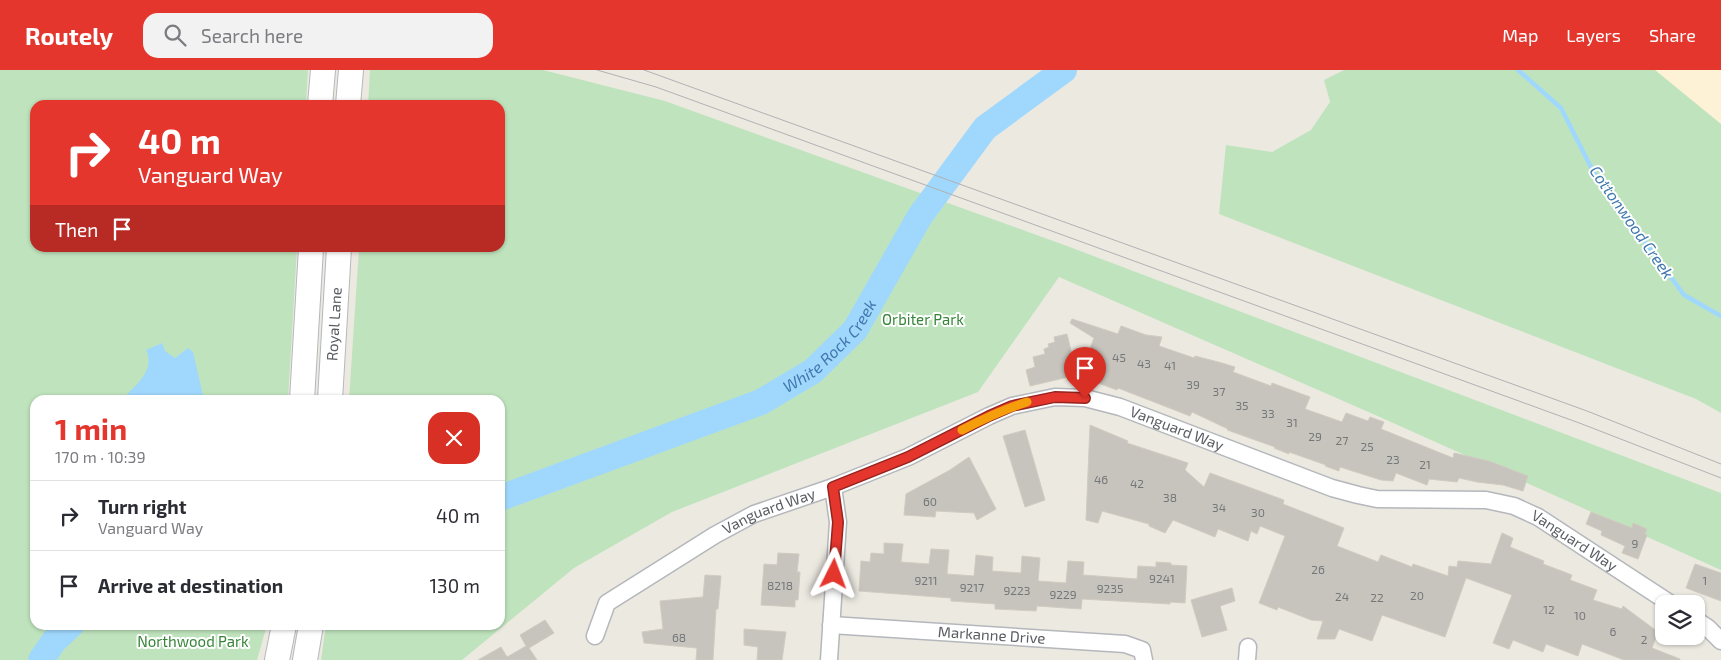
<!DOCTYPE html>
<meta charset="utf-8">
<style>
body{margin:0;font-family:"Exo 2",sans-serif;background:#f2f2f3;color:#2b2b33;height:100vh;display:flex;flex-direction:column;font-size:19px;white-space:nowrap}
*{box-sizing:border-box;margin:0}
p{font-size:16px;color:#7c7c81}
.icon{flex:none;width:28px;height:28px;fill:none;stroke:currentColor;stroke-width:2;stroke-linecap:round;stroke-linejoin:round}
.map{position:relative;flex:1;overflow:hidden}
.panel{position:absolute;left:30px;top:325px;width:475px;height:235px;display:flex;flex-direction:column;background:#fff;border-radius:15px;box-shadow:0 1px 4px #0004}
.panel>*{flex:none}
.banner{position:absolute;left:30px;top:30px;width:475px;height:152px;border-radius:15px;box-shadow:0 1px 4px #0004;background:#e5362e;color:#fff;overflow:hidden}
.fabs{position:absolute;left:1655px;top:525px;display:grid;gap:10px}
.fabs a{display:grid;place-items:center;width:50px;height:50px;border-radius:10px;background:#fff;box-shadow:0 1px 4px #0004;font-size:25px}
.pin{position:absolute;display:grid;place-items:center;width:42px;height:42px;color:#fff;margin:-51px -21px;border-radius:50% 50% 50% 0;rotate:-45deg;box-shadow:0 0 5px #0007}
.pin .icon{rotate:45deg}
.me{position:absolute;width:55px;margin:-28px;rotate:3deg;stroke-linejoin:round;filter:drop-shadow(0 0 4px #0008)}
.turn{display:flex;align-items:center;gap:18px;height:105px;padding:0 25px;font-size:22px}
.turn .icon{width:65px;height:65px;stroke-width:2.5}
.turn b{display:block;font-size:35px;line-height:42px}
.then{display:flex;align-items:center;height:48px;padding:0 25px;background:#0003;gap:10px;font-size:19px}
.round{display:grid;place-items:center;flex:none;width:52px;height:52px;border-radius:15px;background:#f2f2f3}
.head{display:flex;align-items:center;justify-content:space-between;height:85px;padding:0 25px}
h1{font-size:30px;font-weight:700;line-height:38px;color:#e5362e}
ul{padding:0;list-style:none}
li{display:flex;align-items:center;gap:15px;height:70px;padding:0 25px;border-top:1px solid #e1e1e2}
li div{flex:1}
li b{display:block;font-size:19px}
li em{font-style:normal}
header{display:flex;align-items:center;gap:30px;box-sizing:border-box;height:70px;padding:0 25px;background:#e5362e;color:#fff}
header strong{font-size:24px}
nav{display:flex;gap:28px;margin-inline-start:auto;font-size:18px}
.search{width:350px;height:45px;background:#f2f2f3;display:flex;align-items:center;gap:12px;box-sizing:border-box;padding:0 18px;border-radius:15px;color:#7c7c81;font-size:19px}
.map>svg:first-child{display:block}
</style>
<header>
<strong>Routely</strong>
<div class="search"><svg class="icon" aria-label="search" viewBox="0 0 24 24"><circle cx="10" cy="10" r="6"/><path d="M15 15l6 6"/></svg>Search here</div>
<nav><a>Map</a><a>Layers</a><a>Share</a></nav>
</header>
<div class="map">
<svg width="1721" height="590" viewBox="0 0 1721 590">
<rect width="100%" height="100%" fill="#ece9e1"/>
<polygon fill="#fdf2d5" points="1655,0 1721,0 1721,54 1683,24"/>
<g fill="#bfe4bd">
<polygon points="0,0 308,0 306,35 35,35 35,178 297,178 288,330 35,330 35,555 267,555 257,590 0,590"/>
<polygon points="370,0 543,0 665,31 1067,176 1721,423 1721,500 1373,344 1059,207 978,322 672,442 574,498 462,590 321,590 326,555 500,555 500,330 349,330 359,178 500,178 500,35 368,35"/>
<polygon points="1344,0 1655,0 1721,54 1721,343 1696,329 1219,144 1226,75 1272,82 1311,60 1330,32 1324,10"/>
</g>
<path fill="#a0d8fd" d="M162 273 165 281 175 288 188 278 193 282 204 330H122C135 315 156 301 146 280Z"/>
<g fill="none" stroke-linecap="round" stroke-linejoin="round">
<polyline stroke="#a0d8fd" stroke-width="4.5" points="1518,0 1561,38 1594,103 1684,225 1721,246"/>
<g stroke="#a0d8fd" stroke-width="26">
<path id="s1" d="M500 428 761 332 813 301 855 260 920 146 985 58 1064 0"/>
<polyline points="41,590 54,571 71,555"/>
</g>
</g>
<g fill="#c7c4be" stroke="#d1cbbf">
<polygon points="1072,249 1118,264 1121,256 1146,265 1162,267 1159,276 1194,288 1195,286 1222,293 1235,297 1233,302 1271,316 1272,313 1310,327 1305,339 1342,352 1346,343 1368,351 1370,347 1384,352 1381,359 1453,388 1454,383 1489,391 1528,406 1523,421 1503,415 1477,412 1459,408 1457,412 1429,409 1427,415 1396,403 1393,411 1381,410 1340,397 1339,401 1325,396 1326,395 1289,382 1289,384 1274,378 1275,377 1227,360 1228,359 1192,342 1190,346 1118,318 1117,320 1098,313 1078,311 1094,268 1070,253"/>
<polygon points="1067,264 1077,305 1030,316 1026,300 1035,297 1033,287 1045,284 1044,279 1049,277 1048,274 1055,272 1054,267"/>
<polygon points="1090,355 1128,371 1127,373 1188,393 1185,400 1204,417 1210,403 1284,430 1283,434 1344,458 1337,476 1378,492 1381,485 1412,497 1413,494 1448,506 1449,496 1457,497 1458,491 1491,494 1502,463 1513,468 1510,477 1544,491 1543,494 1572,505 1570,510 1597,520 1593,530 1622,539 1623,536 1658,562 1652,578 1680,589 1680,590 1624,590 1582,574 1578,586 1546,574 1543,582 1513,570 1509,579 1493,573 1512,525 1466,508 1445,567 1382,545 1372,571 1339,559 1335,569 1317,569 1323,551 1311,550 1278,537 1277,540 1259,533 1285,466 1260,456 1257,464 1251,461 1248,471 1218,459 1215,467 1173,450 1165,463 1149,456 1149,454 1102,441 1098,453 1086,450"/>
<polygon points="1025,360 1045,430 1025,437 1003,366"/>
<polygon points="969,387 996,439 977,450 974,443 936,441 935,447 904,445 906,424 950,400"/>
<polygon points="1591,442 1632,458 1633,453 1647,459 1645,464 1647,465 1638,489 1622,483 1625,476 1601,465 1602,461 1586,454"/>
<polygon points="884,473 903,474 901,492 929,494 931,479 949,480 947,504 974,506 976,485 993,487 992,501 1021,503 1022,486 1040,488 1038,511 1066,513 1068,491 1084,492 1083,505 1137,509 1138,496 1156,497 1156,492 1171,493 1171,495 1187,496 1185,533 1170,532 1170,534 1082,529 1081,539 1037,536 1036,541 995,539 995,534 951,531 951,528 859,521 861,491 870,492 871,483 884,484"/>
<polygon points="778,483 799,484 797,502 800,502 798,530 795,530 795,537 761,535 764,494 777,495"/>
<polygon points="1695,494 1721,503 1721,531 1686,518"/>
<polygon points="705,505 721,506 718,539 716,539 713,590 696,590 697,578 644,573 642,562 663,559 660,531 703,527"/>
<polygon points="1232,518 1235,531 1220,536 1227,560 1202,567 1191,530"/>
<polygon points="545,550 554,563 529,578 537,590 478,590 501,577 507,587 526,576 520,565"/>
<polygon points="744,559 786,562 782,590 757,590 758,577 744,575"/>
</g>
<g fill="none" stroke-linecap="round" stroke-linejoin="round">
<g stroke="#b4b7bb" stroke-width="19">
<g id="minor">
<polyline points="1696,550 1708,558 1721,571"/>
<path id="s2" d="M831 555 1125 574 1142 580 1144 590"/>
<path id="s3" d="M595 566 607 533 715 465 754 444 833 417 908 387 989 346 1012 336 1055 327 1085 328 1120 337 1332 418 1358 425 1377 429 1486 430 1514 436 1538 447 1671 534"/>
<polyline points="829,590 838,452 833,417"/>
<polyline points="1247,590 1248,577"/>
</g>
</g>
<g stroke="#b5b8bd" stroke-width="26">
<g id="secondary">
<polyline points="320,35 323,0"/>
<polyline points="348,35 351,0"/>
<polyline points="302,330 311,178"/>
<path id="s4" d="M330 330 339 178"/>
<polyline points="277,590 284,555"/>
<polyline points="305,590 311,555"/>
</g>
</g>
<use href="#minor" stroke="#fff" stroke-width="16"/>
<use href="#secondary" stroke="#fff" stroke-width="24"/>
<g stroke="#b0b1b2" stroke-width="1">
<polyline points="597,0 656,17 1582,354 1721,408"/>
<polyline points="644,0 1587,341 1721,394"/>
</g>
</g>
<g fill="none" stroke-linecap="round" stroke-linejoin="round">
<g stroke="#95231e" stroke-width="12">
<polyline id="route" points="834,504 838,452 833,417 908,387 989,346 1012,336 1055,327 1085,328"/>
</g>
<use href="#route" stroke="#e5362e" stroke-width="9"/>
<path stroke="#f59e0b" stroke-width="9" d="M962 360C983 349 1004 339 1027 332"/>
</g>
<g text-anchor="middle" stroke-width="4" stroke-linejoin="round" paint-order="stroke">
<g font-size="12" fill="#747779">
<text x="1119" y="292">45</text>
<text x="1144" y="298">43</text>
<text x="1170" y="300">41</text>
<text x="1193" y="319">39</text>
<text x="1219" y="326">37</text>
<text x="1242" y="340">35</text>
<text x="1268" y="348">33</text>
<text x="1292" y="357">31</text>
<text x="1315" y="371">29</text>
<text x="1342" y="375">27</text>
<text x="1367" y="381">25</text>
<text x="1393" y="394">23</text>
<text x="1425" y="399">21</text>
<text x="1101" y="414">46</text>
<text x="1137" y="418">42</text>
<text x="1170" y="432">38</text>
<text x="930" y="436">60</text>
<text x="1219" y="442">34</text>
<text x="1258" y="447">30</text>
<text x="1635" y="478">9</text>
<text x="1318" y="504">26</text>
<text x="1162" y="513">9241</text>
<text x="926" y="515">9211</text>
<text x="1705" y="515">1</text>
<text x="780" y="520">8218</text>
<text x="972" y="522">9217</text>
<text x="1110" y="523">9235</text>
<text x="1017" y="525">9223</text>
<text x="1063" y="529">9229</text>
<text x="1417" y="530">20</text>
<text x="1342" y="531">24</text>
<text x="1377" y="532">22</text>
<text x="1549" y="544">12</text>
<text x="1580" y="550">10</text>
<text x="1613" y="566">6</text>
<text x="679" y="572">68</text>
<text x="1644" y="574">2</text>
</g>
<g font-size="15" fill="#368437" stroke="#fff">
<text x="923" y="255">Orbiter Park</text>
<text x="193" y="577">Northwood Park</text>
</g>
<g font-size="15" fill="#595d62" stroke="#fff">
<text dy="5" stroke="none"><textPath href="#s4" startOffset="76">Royal Lane</textPath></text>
<text dy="5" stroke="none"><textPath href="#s3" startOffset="658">Vanguard Way</textPath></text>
<text dy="5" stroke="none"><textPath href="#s3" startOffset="222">Vanguard Way</textPath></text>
<text dy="5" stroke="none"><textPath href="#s3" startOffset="1078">Vanguard Way</textPath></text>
<text dy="5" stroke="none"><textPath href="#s2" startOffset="161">Markanne Drive</textPath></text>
</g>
<g font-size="16" font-style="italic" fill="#3f78ae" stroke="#fff">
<text transform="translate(1632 152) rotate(55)" y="6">Cottonwood Creek</text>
<text dy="6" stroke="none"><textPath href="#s1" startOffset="368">White Rock Creek</textPath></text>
</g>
</g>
</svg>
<div class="fabs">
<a><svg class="icon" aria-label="layers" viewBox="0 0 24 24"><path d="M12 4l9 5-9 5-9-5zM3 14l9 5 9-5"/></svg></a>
</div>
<div class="pin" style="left:1085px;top:328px;background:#d93025"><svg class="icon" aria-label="arrive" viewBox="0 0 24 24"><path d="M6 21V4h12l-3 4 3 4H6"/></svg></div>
<svg class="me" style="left:834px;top:504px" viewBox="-20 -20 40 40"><path d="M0-17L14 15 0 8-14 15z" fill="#e5362e" stroke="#fff" stroke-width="4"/></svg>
<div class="banner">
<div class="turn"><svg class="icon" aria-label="right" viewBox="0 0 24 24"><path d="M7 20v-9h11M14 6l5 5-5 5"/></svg><div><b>40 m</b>Vanguard Way</div></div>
<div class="then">Then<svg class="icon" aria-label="arrive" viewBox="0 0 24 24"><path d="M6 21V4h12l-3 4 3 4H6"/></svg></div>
</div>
<section class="panel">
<div class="head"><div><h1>1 min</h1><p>170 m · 10:39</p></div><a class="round" style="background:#d93025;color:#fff"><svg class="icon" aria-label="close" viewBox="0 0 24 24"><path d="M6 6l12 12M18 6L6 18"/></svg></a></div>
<ul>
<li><svg class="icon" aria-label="right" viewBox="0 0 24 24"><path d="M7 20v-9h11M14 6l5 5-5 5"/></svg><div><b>Turn right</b><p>Vanguard Way</p></div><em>40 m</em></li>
<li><svg class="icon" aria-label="arrive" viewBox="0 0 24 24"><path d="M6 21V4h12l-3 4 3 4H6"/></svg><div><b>Arrive at destination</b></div><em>130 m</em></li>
</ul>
</section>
</div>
